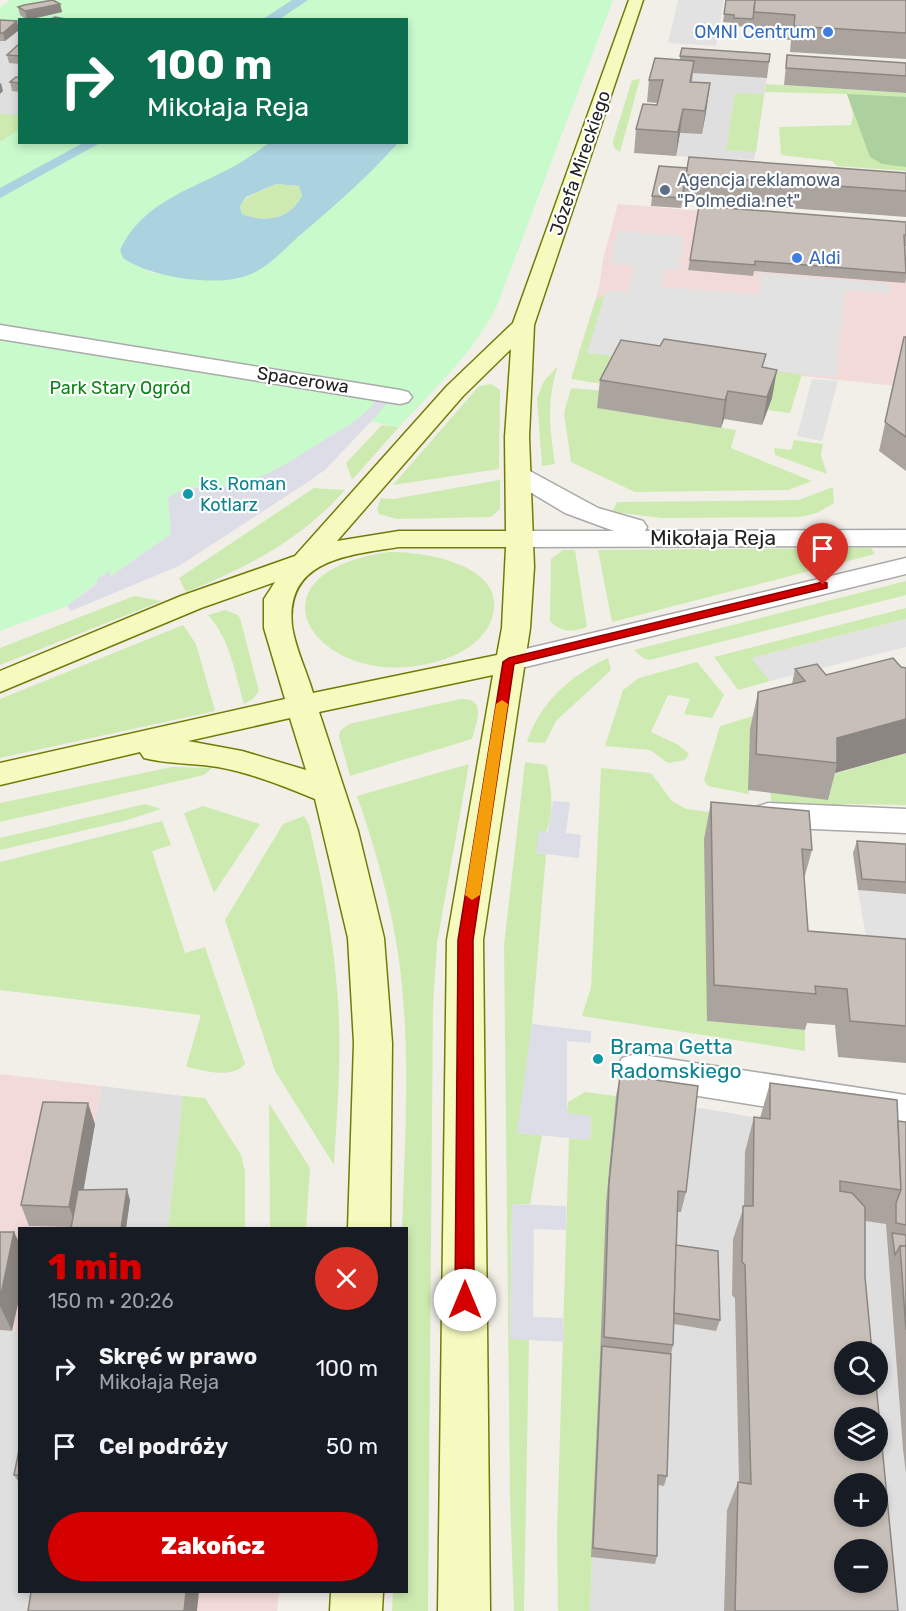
<!DOCTYPE html>
<html lang="pl">
<meta charset="utf-8">
<style>
body{margin:0;font-family:Rubik,sans-serif;background:#20242c;color:#f1f3f6;height:100vh;display:flex;flex-direction:column;font-size:22px;white-space:nowrap}
*{box-sizing:border-box;margin:0}
p{font-size:20px;color:#9ea1a6}
.icon{flex:none;width:33px;height:33px;fill:none;stroke:currentColor;stroke-width:2;stroke-linecap:round;stroke-linejoin:round}
.map{position:relative;flex:1;overflow:hidden}
.drawer{position:absolute;left:18px;top:1227px;width:390px;height:366px;display:flex;flex-direction:column;background:#171b24;border-radius:0px;box-shadow:0 3px 9px #0003}
.drawer>*{flex:none}
.top-card{position:absolute;left:18px;top:18px;width:390px;height:126px;border-radius:0px;box-shadow:0 3px 9px #0003;background:#0b6e4f;color:#fff;overflow:hidden}
.controls{position:absolute;left:834px;top:1341px;display:grid;gap:12px}
.controls a{display:grid;place-items:center;width:54px;height:54px;border-radius:50%;background:#171b24;box-shadow:0 3px 9px #0003;font-size:30px}
.pin{position:absolute;display:grid;place-items:center;width:51px;height:51px;color:#fff;margin:-62px -26px;border-radius:50% 50% 50% 0;rotate:-45deg;box-shadow:0 0 6px #0007}
.pin .icon{rotate:45deg}
.me{position:absolute;width:66px;margin:-33px;rotate:0deg;stroke-linejoin:round;filter:drop-shadow(0 0 4px #0008)}
.turn{display:flex;align-items:center;gap:21px;height:126px;padding:0 30px;font-size:27px}
.turn .icon{width:78px;height:78px;stroke-width:2.5}
.turn b{display:block;font-size:42px;line-height:51px}
.round{display:grid;place-items:center;flex:none;width:63px;height:63px;border-radius:32px;background:#20242c}
.head{display:flex;align-items:center;justify-content:space-between;height:102px;padding:0 30px}
h1{font-size:36px;font-weight:800;line-height:45px;color:#d40000}
.action{display:flex;gap:12px;margin-top:auto;padding:12px 30px}
.action a{flex:1;height:69px;border-radius:36px;background:#d40000;color:#fff;font-size:24px;font-weight:800;line-height:69px;text-align:center}
ul{padding:0;list-style:none}
li{display:flex;align-items:center;gap:18px;height:78px;padding:0 30px}
li div{flex:1}
li b{display:block;font-size:22px}
li em{font-style:normal}
.map>svg:first-child{display:block}
</style>
<div class="map">
<svg width="906" height="1611" viewBox="0 0 906 1611">
<rect width="100%" height="100%" fill="#f2efe9"/>
<g fill="#e0dfdf" fill-rule="evenodd">
<polygon points="0,20 20,22 19,130 0,142"/>
<polygon points="768,70 754,160 676,156 680,133 702,134 656,71"/>
<polygon points="101,1086 183,1096 168,1228 77,1228"/>
<path d="M616 1096 719 1111 906 1145V1611H590L606 1203ZM844 1352H878V1384H844ZM844 1418H878V1450H844ZM844 1484H878V1516H844ZM844 1550H878V1582H844Z"/>
<polygon points="0,1259 13,1331 20,1331 20,1592 42,1592 49,1611 0,1611"/>
</g>
<g fill="#f2dad9">
<polygon points="618,204 906,228 906,387 587,353 578,355 599,288 603,259"/>
<polygon points="0,1074 101,1086 77,1228 20,1228 19,1331 0,1329"/>
<polygon points="199,1592 279,1592 277,1611 197,1611"/>
</g>
<g fill="#cdebb0">
<polygon points="640,79 620,152 614,148 613,141 632,80"/>
<polygon points="766,84 906,93 906,171 837,166 832,161 781,155 779,127 851,125 853,114 847,94 765,92"/>
<polygon points="735,93 764,94 756,152 726,150"/>
<polygon points="0,114 20,115 19,130 0,142"/>
<path d="M276 184 299 186 302 196C288 220 266 223 242 214L240 206 246 198Z"/>
<polygon points="605,295 588,353 802,374 790,413 768,410 772,398 609,385 571,379 596,299"/>
<path d="M558 366C546 400 550 429 555 464L542 466 537 398 544 381Z"/>
<polygon points="491,384 500,390 499,469 393,485 479,386"/>
<polygon points="571,388 606,391 598,408 736,430 731,448 812,481 788,490 635,492 571,462 564,413"/>
<polygon points="382,425 399,427 352,480 346,463"/>
<polygon points="794,440 823,444 821,455 827,474 775,455 774,448 791,450"/>
<polygon points="500,480 500,509 491,517 397,519 379,514 377,509 381,498 393,499"/>
<polygon points="833,487 834,503 817,513 799,517 662,518 612,512 617,502 798,500"/>
<path d="M314 488 345 490C301 540 246 568 186 592L179 578Z"/>
<polygon points="866,548 871,548 875,554 612,622 598,550"/>
<path d="M563 550H575L587 627C573 632 561 633 550 621L551 559Z"/>
<path d="M389 552C424 551 509 565 492 618 485 639 465 652 445 659 323 701 231 574 389 552Z"/>
<polygon points="906,581 906,595 650,660 643,658 634,650"/>
<polygon points="134,596 162,601 0,665 0,648"/>
<polygon points="906,608 906,619 752,658 770,681 738,690 714,657"/>
<path d="M225 610 238 615 240 618 259 691 253 699 244 704C235 673 230 639 208 615Z"/>
<polygon points="183,625 196,644 215,711 0,758 0,699"/>
<path d="M608 658 611 670 556 721 545 743 527 742C540 702 571 675 608 658Z"/>
<polygon points="697,662 724,695 712,718 684,714 690,699 668,695 651,732 677,744 689,754 685,760 668,763 650,750 605,746 623,690 639,678"/>
<path d="M460 699C488 697 476 723 472 739L350 776 339 736 340 731 349 724Z"/>
<polygon points="787,706 748,794 708,786 704,780 720,726"/>
<polygon points="906,753 906,805 846,804 827,808 772,805 770,793"/>
<path d="M525 762 547 765C553 802 556 819 536 853L546 854 532 1024 518 1133 542 1135 530 1204H512L510 1338 529 1340 524 1611H514L510 1499 504 945Z"/>
<path d="M469 764 437 943 433 1004 428 1611H392L393 1592H406V1228H402C405 1139 411 1049 399 960 391 904 376 850 357 796Z"/>
<polygon points="172,767 212,768 204,775 0,822 0,803"/>
<polygon points="601,768 651,773 672,801 686,809 752,817 707,1021 805,1030 805,1051 582,1016 591,987"/>
<polygon points="145,804 161,809 124,821 0,850 0,838"/>
<polygon points="203,806 260,824 214,893 184,813"/>
<path d="M304 816 309 825C323 883 334 941 338 1001 342 1056 337 1110 334 1165L275 1071 225 920 283 824Z"/>
<path d="M162 821 171 845 152 851 185 953 205 947 245 1064C231 1080 204 1070 186 1067L201 1015 0 990V862Z"/>
<polygon points="585,1092 616,1096 606,1203 590,1611 558,1611 557,1533 569,1138 590,1140 591,1117 567,1113 568,1102"/>
<polygon points="183,1096 205,1098 241,1155 245,1171 245,1228 168,1228"/>
<polygon points="269,1103 310,1168 306,1228 270,1228"/>
</g>
<polygon fill="#add19e" points="847,94 906,97 906,167 882,164 870,157"/>
<path fill="#c8facc" d="M10 0H613L496 308C472 354 434 390 399 427L358 419 286 464 243 485 185 488 168 499 171 534 111 576 108 572 97 579V582L67 606 0 631V142L19 130 20 142 269 143C259 150 249 158 239 164 196 188 142 201 120 250L123 258 153 273 220 279 298 237 382 161 398 143 406 142V20H0V8Z"/>
<g fill="#e2e2e2">
<polygon points="678,0 724,0 716,46 668,43"/>
<polygon points="618,231 684,236 679,270 664,269 662,287 759,295 760,273 889,284 890,293 845,290 836,377 587,353 606,291 629,292 634,266 610,264"/>
<polygon points="812,379 838,381 822,441 797,436"/>
<polygon points="906,619 906,647 770,681 751,658"/>
<polygon points="858,890 906,894 906,977 872,974"/>
</g>
<g fill="#dddde8">
<polygon points="380,387 396,391 378,414 326,469 308,482 179,566 71,611 67,606 97,583 97,579 109,571 111,576 171,534 168,498 185,488 243,485 286,464 358,419 374,404 375,400 369,398"/>
<polygon points="553,801 570,802 566,833 581,835 579,858 536,853 539,831 548,832"/>
<polygon points="532,1024 591,1031 591,1043 567,1041 567,1113 591,1116 590,1140 517,1133"/>
<polygon points="512,1204 566,1206 566,1230 534,1229 533,1317 563,1318 564,1342 510,1339"/>
</g>
<g fill="#aad3df" fill-rule="evenodd">
<polygon points="292,0 308,0 280,19 263,19"/>
<polygon points="83,143 100,143 0,198 0,188"/>
<path d="M269 143H398C368 177 333 207 298 237 283 250 270 266 251 274 220 288 151 278 123 258L120 250C142 201 196 188 238 164 249 158 259 150 269 143ZM276 184 299 186 302 196C289 220 266 223 242 214L240 206 246 197Z"/>
</g>
<g fill="none" stroke-linecap="round" stroke-linejoin="round">
<g stroke="#a9a9a9" stroke-width="3">
<polygon id="pedestrian" points="0,325 400,390 408,392 412,397 408,402 400,404 0,339"/>
</g>
<g stroke="#a9a9a9" stroke-width="3">
<g id="minor">
<polygon points="768,803 906,809 906,833 768,827 756,823 751,815 756,807"/>
<polygon points="636,1054 906,1095 906,1129 636,1086 622,1082 616,1070 622,1058"/>
</g>
</g>
<g stroke="#a9a9a9" stroke-width="3">
<g id="tertiary">
<polygon points="519,467 528,470 598,508 643,521 647,527 645,531 906,530 906,546 519,547 510,545 506,539 510,533 519,531 614,531 565,513 510,480 506,475 510,470"/>
<polygon points="906,558 906,574 509,671 499,669 494,662 499,655 509,653"/>
</g>
</g>
<g stroke="#707d05" stroke-width="3">
<g id="secondary">
<path d="M629 0H643L534 325 529 437 534 567 530 628 483 940 490 1611H438L447 940 493 675 319 712 358 831 384 938 392 1043 390 1228H348L354 1043 348 938 315 799C283 786 251 773 218 767 193 763 167 764 144 758L140 752 0 785V763L285 699 264 628V599L275 582 201 608 0 692V671L181 596 295 556 447 386 513 323ZM511 349 505 437 506 531H399L337 541 463 396ZM399 547H506L502 628 497 655 313 693C307 672 295 648 292 626 285 559 349 555 399 547ZM290 718 306 770 242 751 188 741Z"/>
<polygon points="331,1592 383,1592 382,1611 330,1611"/>
</g>
</g>
<use href="#pedestrian" fill="#fff" fill-rule="evenodd"/>
<use href="#minor" fill="#fff" fill-rule="evenodd"/>
<use href="#tertiary" fill="#fff" fill-rule="evenodd"/>
<use href="#secondary" fill="#f7fabf" fill-rule="evenodd"/>
</g>
<g fill="#aba49e">
<polygon points="726,0 906,0 906,59 790,52 791,40 750,38 752,27 733,26 733,23 723,22"/>
<polygon points="60,4 62,12 27,20 20,15 18,7"/>
<polygon points="0,20 17,21 19,30 5,41 0,41"/>
<polygon points="20,45 20,64 9,63 7,55"/>
<polygon points="770,54 767,78 693,73 692,82 707,106 702,134 680,133 676,156 634,153 636,129 657,105 657,103 647,102 649,80 680,60 680,56"/>
<polygon points="787,55 906,63 906,93 784,85"/>
<polygon points="20,78 20,92 12,91 10,82"/>
<polygon points="687,168 906,173 906,217 683,200 683,199 681,208 651,206 652,196"/>
<polygon points="906,222 906,246 905,246 906,278 905,283 754,271 753,276 688,270 690,260"/>
<polygon points="904,337 906,337 906,471 879,451"/>
<polygon points="764,367 772,398 762,425 724,419 721,428 597,408 600,380"/>
<polygon points="901,667 906,668 906,753 835,773 828,800 748,790 750,729 758,692 792,684 795,669 826,675"/>
<polygon points="711,802 812,850 804,879 808,931 906,939 906,1063 838,1057 835,1025 807,1023 805,1030 707,1021 704,839"/>
<polygon points="857,841 906,844 906,894 858,890 853,853"/>
<polygon points="620,1075 686,1192 681,1212 677,1212 676,1245 720,1320 716,1331 674,1324 673,1345 671,1354 667,1476 664,1486 658,1485 657,1556 655,1564 591,1557 600,1356 606,1203 616,1096"/>
<polygon points="770,1083 898,1121 906,1122 906,1473 903,1449 886,1224 865,1221 865,1277 898,1611 724,1611 727,1510 738,1482 739,1482 735,1298 732,1295 733,1239 744,1206 745,1152 754,1117 760,1118"/>
<polygon points="95,1124 83,1190 130,1200 126,1228 71,1228 71,1227 29,1226 21,1205"/>
<polygon points="0,1232 12,1331 0,1330"/>
<polygon points="20,1445 20,1484 14,1475"/>
</g>
<g fill="#8b8681">
<polygon points="60,4 62,12 27,20 25,11"/>
<polygon points="17,21 19,30 5,41 3,33"/>
<polygon points="1,83 3,91 0,94 0,84"/>
<polygon points="710,83 707,106 702,134 705,111"/>
<polygon points="683,109 680,133 676,156 678,132"/>
<polygon points="777,370 772,398 762,425 767,397"/>
<polygon points="728,391 724,419 721,428 725,400"/>
<polygon points="906,719 906,753 835,773 837,763 837,738"/>
<polygon points="88,1103 95,1124 77,1228 69,1207"/>
<polygon points="127,1189 130,1200 126,1228 121,1228"/>
<polygon points="14,1232 20,1244 20,1295 12,1331 0,1306 0,1299"/>
<polygon points="186,1592 199,1592 197,1611 184,1611"/>
</g>
<g fill="#c7bfb8" stroke="#8b8681" stroke-width="1.5" fill-rule="evenodd">
<polygon points="53,0 60,4 25,11 18,7 24,5"/>
<polygon points="726,0 755,0 753,19 734,18 734,15 724,14"/>
<polygon points="755,0 906,0 906,33 794,26 795,15 754,12"/>
<polygon points="55,17 71,20 49,20"/>
<polygon points="0,20 17,21 3,33 0,33"/>
<polygon points="18,45 20,45 20,56 7,55"/>
<polygon points="682,48 770,54 769,62 680,56"/>
<polygon points="787,55 906,63 906,76 786,68"/>
<polygon points="655,58 694,61 690,82 710,83 705,111 683,109 678,132 636,129 643,104 657,105 663,80 649,80"/>
<polygon points="16,77 20,78 20,83 10,82"/>
<polygon points="689,157 906,173 906,191 686,175"/>
<polygon points="659,166 687,168 682,198 652,196"/>
<polygon points="699,206 906,222 906,235 904,235 906,273 755,261 755,265 690,260"/>
<polygon points="904,337 906,337 906,437 885,422"/>
<polygon points="664,339 766,354 762,367 777,370 767,397 728,391 725,400 600,380 621,340 660,346"/>
<polygon points="893,658 901,667 906,668 906,719 837,738 837,763 756,754 758,692 805,681 795,669 817,664 826,675"/>
<polygon points="711,802 809,811 812,850 802,849 808,931 906,939 906,1026 850,1021 847,989 815,986 816,994 714,985"/>
<polygon points="857,841 906,844 906,882 862,879"/>
<polygon points="620,1075 698,1086 686,1192 678,1191 673,1345 604,1337 609,1183"/>
<path d="M770 1083 897 1100 901 1190 840 1181V1191L852 1193 865 1207V1277L872 1352H844V1384H876L898 1611H735L738 1482 751 1484 745 1265 742 1262 743 1206H753L754 1117 770 1119ZM844 1418H878V1450H844ZM844 1484H878V1516H844ZM844 1550H878V1582H844Z"/>
<polygon points="43,1102 88,1103 69,1207 21,1205"/>
<polygon points="898,1121 906,1122 906,1225 896,1223 896,1203 901,1190"/>
<polygon points="127,1189 121,1228 71,1228 78,1190"/>
<polygon points="0,1232 14,1232 0,1299"/>
<polygon points="892,1233 906,1235 906,1246 900,1246 895,1255"/>
<polygon points="676,1245 718,1251 720,1320 674,1313"/>
<polygon points="900,1246 906,1246 906,1330"/>
<polygon points="602,1346 671,1354 667,1476 658,1475 657,1556 593,1548"/>
<polygon points="20,1445 20,1475 14,1475"/>
<polygon points="31,1592 186,1592 184,1611 28,1611"/>
</g>
<polygon fill="#d40000" stroke="#8a0000" stroke-width="1.5" points="823,582 827,583 827,588 514,664 473,940 474,1300 471,1306 465,1308 458,1306 455,1300 458,940 503,662 509,658"/>
<polygon fill="#f59e0b" points="502,700 508,704 480,895 472,900 465,895 496,704"/>
<g fill="#3f7fe0" stroke="#fff" stroke-width="2">
<circle cx="828" cy="32" r="6"/>
<circle cx="797" cy="258" r="6"/>
</g>
<circle fill="#5c6f8a" stroke="#fff" stroke-width="2" cx="665" cy="190" r="6"/>
<g fill="#0f9aa8" stroke="#fff" stroke-width="2">
<circle cx="188" cy="494" r="6"/>
<circle cx="598" cy="1059" r="6"/>
</g>
<g text-anchor="middle" stroke-width="4.5" stroke-linejoin="round" paint-order="stroke">
<g font-size="18" fill="#366cbe" stroke="#fff" text-anchor="end">
<text x="816" y="38">OMNI Centrum</text>
<text x="809" y="264" text-anchor="start">Aldi</text>
</g>
<g font-size="18" fill="#222" stroke="#fff">
<text transform="translate(580 163) rotate(-71)" y="6">Józefa Mireckiego</text>
<text transform="translate(303 380) rotate(9)" y="6">Spacerowa</text>
</g>
<g font-size="18" fill="#4e5e75" stroke="#fff" text-anchor="start">
<text x="677" y="186">Agencja reklamowa<tspan x="677" dy="21">"Polmedia.net"</tspan></text>
</g>
<g font-size="18" fill="#0c8416" stroke="#fff">
<text x="120" y="394">Park Stary Ogród</text>
</g>
<g font-size="18" fill="#0d838f" stroke="#fff" text-anchor="start">
<text x="200" y="490">ks. Roman<tspan x="200" dy="21">Kotlarz</tspan></text>
</g>
<g font-size="21" fill="#222" stroke="#fff">
<text x="713" y="545">Mikołaja Reja</text>
</g>
<g font-size="21" fill="#0d838f" stroke="#fff" text-anchor="start">
<text x="610" y="1054">Brama Getta<tspan x="610" dy="24">Radomskiego</tspan></text>
</g>
</g>
</svg>
<div class="controls">
<a><svg class="icon" aria-label="search" viewBox="0 0 24 24"><circle cx="10" cy="10" r="6"/><path d="M15 15l6 6"/></svg></a>
<a><svg class="icon" aria-label="layers" viewBox="0 0 24 24"><path d="M12 4l9 5-9 5-9-5zM3 14l9 5 9-5"/></svg></a>
<a>+</a>
<a>−</a>
</div>
<div class="pin" style="left:823px;top:585px;background:#d93025"><svg class="icon" aria-label="arrive" viewBox="0 0 24 24"><path d="M6 21V4h12l-3 4 3 4H6"/></svg></div>
<svg class="me" style="left:465px;top:1300px" viewBox="-20 -20 40 40"><circle r="19" fill="#fff"/><path d="M0-13L10 11 0 6-10 11z" fill="#d40000"/></svg>
<div class="top-card">
<div class="turn"><svg class="icon" aria-label="right" viewBox="0 0 24 24"><path d="M7 20v-9h11M14 6l5 5-5 5"/></svg><div><b>100 m</b>Mikołaja Reja</div></div>
</div>
<section class="drawer">
<div class="head"><div><h1>1 min</h1><p>150 m · 20:26</p></div><a class="round" style="background:#d93025;color:#fff"><svg class="icon" aria-label="close" viewBox="0 0 24 24"><path d="M6 6l12 12M18 6L6 18"/></svg></a></div>
<ul>
<li><svg class="icon" aria-label="right" viewBox="0 0 24 24"><path d="M7 20v-9h11M14 6l5 5-5 5"/></svg><div><b>Skręć w prawo</b><p>Mikołaja Reja</p></div><em>100 m</em></li>
<li><svg class="icon" aria-label="arrive" viewBox="0 0 24 24"><path d="M6 21V4h12l-3 4 3 4H6"/></svg><div><b>Cel podróży</b></div><em>50 m</em></li>
</ul>
<div class="action"><a>Zakończ</a></div>
</section>
</div>
